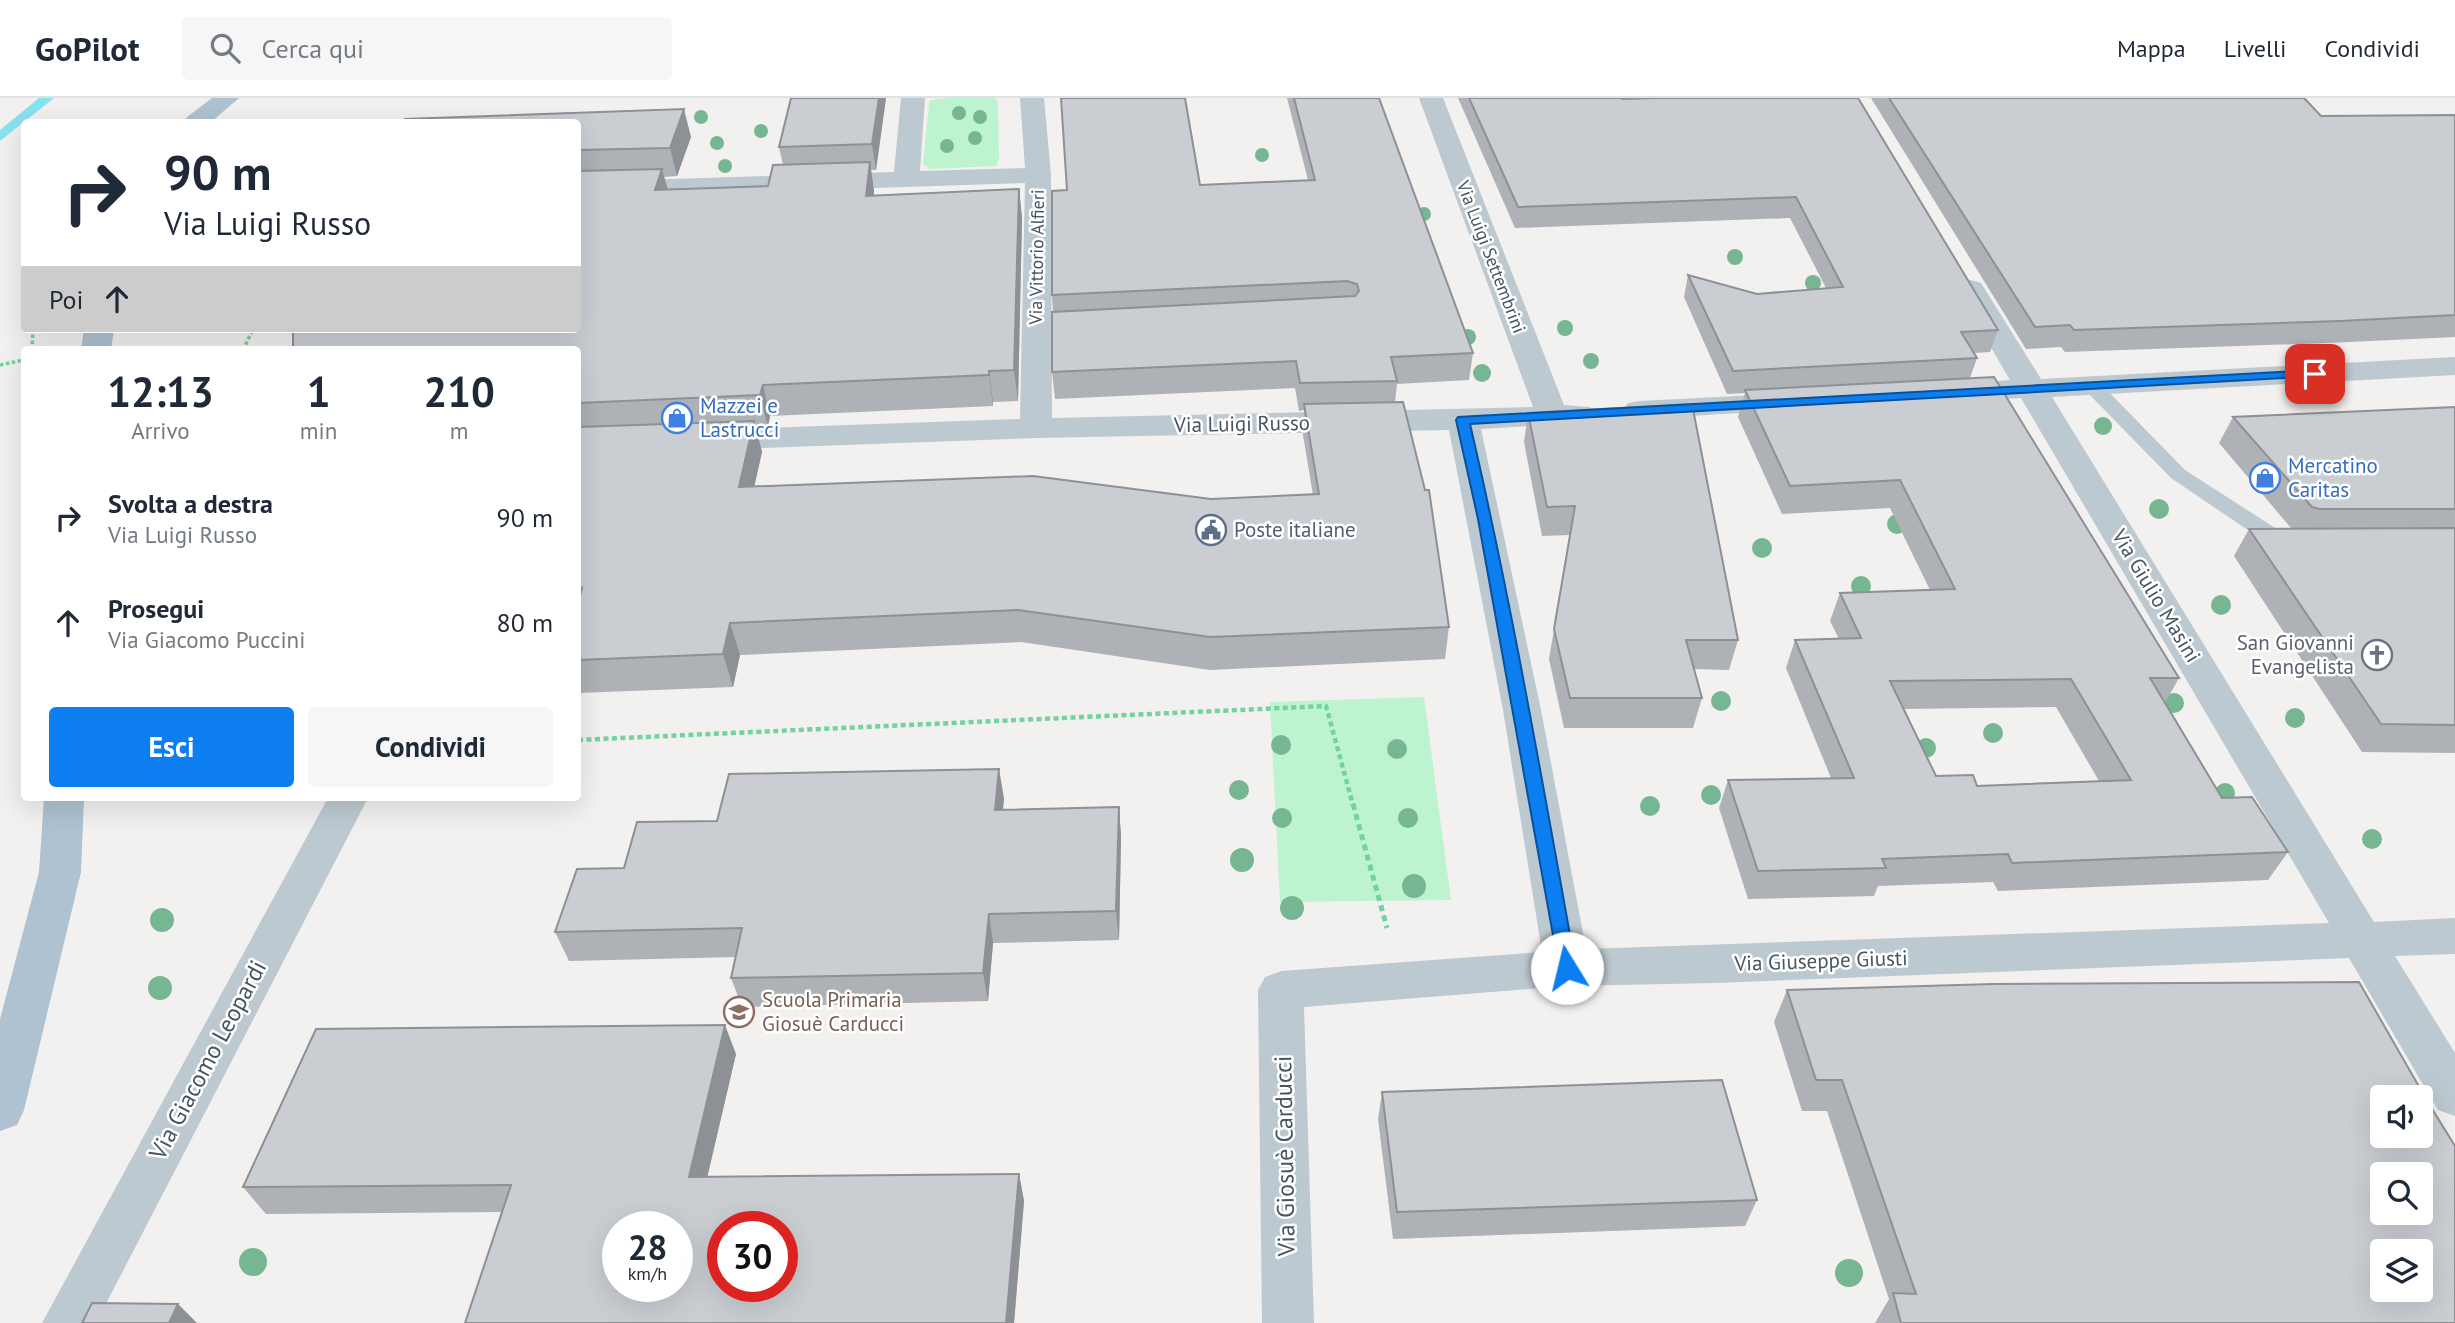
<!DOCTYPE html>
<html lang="it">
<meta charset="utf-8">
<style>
body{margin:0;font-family:"PT Sans",sans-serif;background:#f6f6f7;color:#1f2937;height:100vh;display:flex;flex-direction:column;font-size:26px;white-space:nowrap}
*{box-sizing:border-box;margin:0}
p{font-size:23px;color:#747a83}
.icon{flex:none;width:38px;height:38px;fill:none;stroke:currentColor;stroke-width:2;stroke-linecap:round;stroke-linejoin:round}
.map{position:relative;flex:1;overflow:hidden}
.sheet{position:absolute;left:21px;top:248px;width:560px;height:455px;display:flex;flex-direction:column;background:#fff;border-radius:7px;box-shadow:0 7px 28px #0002}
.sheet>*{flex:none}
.guide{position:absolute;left:21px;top:21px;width:560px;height:214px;border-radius:7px;box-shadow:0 7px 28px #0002;background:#fff;color:#1f2937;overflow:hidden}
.fabs{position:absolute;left:2370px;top:987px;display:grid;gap:14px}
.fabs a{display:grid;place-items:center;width:63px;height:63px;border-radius:7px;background:#fff;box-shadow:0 7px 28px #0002;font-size:35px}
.speed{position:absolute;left:602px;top:1113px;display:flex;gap:14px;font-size:35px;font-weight:700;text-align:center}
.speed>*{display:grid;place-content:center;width:91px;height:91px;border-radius:50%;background:#fff;box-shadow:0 7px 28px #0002;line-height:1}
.speed small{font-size:18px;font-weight:400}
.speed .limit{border:10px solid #d22;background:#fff;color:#111}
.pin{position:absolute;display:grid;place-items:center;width:60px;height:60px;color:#fff;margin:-30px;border-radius:14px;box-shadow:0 4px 10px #0006}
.me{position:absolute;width:77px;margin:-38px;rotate:351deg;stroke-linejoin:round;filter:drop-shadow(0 0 5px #0008)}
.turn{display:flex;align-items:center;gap:24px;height:147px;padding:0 28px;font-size:32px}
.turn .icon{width:91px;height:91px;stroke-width:2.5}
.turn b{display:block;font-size:49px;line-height:60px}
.then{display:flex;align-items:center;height:66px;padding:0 28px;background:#0003;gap:14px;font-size:26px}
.eta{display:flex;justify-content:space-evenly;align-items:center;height:119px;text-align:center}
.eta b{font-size:42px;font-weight:700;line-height:49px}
.primary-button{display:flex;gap:14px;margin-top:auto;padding:14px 28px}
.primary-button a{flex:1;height:80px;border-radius:7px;background:#0d7ef0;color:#fff;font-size:28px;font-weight:700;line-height:80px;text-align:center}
.primary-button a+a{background:#f6f6f7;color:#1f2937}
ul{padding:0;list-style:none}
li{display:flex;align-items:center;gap:21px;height:105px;padding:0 28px}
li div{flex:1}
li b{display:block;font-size:26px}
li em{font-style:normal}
header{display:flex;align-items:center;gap:42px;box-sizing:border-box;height:98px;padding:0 35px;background:#fff;border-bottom:2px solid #e0e1e3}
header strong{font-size:33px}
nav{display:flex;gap:38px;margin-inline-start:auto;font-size:24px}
.search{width:490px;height:63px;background:#f6f6f7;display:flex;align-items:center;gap:18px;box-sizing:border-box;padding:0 24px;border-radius:7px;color:#747a83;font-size:26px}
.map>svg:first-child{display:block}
</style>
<header>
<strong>GoPilot</strong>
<div class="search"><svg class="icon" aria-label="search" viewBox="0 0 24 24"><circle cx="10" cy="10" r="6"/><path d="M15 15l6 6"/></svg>Cerca qui</div>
<nav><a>Mappa</a><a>Livelli</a><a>Condividi</a></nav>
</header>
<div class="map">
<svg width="2455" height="1225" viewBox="0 0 2455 1225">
<rect width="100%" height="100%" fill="#f3f0f0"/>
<g fill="#bdf3ce">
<polygon points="950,0 994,0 998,3 999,62 996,68 930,71 923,66 929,7 930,2"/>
<polygon points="1424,599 1451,802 1280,804 1270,604"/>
</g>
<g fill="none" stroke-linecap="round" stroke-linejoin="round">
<polygon fill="#87e2f2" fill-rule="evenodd" points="39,0 54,0 0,43 0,32"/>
<g stroke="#72d39d" stroke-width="3.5" stroke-dasharray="3.5 2.5" stroke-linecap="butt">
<polyline points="32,252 33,231"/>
<polyline points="243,252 253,231"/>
<polyline points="0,267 24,262"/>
</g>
<polyline stroke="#72d39d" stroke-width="4.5" stroke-dasharray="5 3.5" stroke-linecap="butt" points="578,642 1326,608 1353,707"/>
<polyline stroke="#72d39d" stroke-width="5" stroke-dasharray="6 4.5" stroke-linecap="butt" points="1353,706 1387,830"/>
<polygon fill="#bdc9d0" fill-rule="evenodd" points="2092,282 2099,284 2185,372 2283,435 2298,439 2301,444 2298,449 2290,451 2267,445 2171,380 2085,292 2082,288 2085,284"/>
<g fill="#bdc9d0" fill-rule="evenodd">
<polygon points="901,0 925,0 920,73 1025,70 1020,0 1044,0 1051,77 1052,320 1533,309 1419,0 1443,0 1564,307 1590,309 1595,316 1590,323 1579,325 1481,331 1541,612 1586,851 2329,825 2021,300 1950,304 1939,302 1934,295 1939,288 2010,282 1957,191 1961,185 1971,182 1981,185 2041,281 2455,259 2455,277 2052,299 2374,824 2455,820 2455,856 2395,858 2455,955 2455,1018 2438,1012 2349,860 1716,885 1567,888 1304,909 1314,1225 1262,1225 1258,892 1265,879 1281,873 1542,854 1503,612 1449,332 1036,340 705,352 694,349 689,342 694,335 705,332 1020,321 1025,85 578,100 578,84 894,74"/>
<polygon points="1792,295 1803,297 1808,304 1803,311 1639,321 1628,319 1623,312 1628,305 1639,303"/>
<polygon points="328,700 368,700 96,1225 42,1225"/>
</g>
<g fill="#aec2d1" fill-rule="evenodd">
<polygon points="212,0 239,0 211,24 184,24 187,19"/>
<polygon points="84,231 114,231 111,252 81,252"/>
<polygon points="44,700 84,700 81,774 24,1012 17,1027 0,1033 0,921 39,774"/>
</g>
</g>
<g fill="#77b692">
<circle cx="959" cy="15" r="7"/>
<circle cx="701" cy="19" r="7"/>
<circle cx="980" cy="19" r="7"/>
<circle cx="761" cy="33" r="7"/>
<circle cx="975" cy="40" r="7"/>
<circle cx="717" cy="45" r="7"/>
<circle cx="947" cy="48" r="7"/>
<circle cx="1262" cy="57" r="7"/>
<circle cx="725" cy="68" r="7"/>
<circle cx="1424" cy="116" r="7"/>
<circle cx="1735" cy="159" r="8"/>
<circle cx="1813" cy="185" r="8"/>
<circle cx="1565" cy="230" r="8"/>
<circle cx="1468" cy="239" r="8"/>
<circle cx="1591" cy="263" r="8"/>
<circle cx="1482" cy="275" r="9"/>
<circle cx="2103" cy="328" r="9"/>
<circle cx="2159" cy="411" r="10"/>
<circle cx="1897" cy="426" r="10"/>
<circle cx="1762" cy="450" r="10"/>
<circle cx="1861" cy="488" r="10"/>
<circle cx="2221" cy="507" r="10"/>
<circle cx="1721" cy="603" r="10"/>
<circle cx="2174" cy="605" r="10"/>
<circle cx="2295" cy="620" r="10"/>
<circle cx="1993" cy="635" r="10"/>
<circle cx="1281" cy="647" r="10"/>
<circle cx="1926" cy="650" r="10"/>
<circle cx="1397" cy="651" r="10"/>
<circle cx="1239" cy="692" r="10"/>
<circle cx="2225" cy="695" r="10"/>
<circle cx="1711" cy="697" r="10"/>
<circle cx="1650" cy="708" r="10"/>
<circle cx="1282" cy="720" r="10"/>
<circle cx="1408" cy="720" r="10"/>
<circle cx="2372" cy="741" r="10"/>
<circle cx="1242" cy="762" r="12"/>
<circle cx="1414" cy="788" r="12"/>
<circle cx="1292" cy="810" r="12"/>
<circle cx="162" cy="822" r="12"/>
<circle cx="160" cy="890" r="12"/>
<circle cx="253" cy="1164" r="14"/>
<circle cx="1849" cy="1175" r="14"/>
</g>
<g fill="#aeb1b5" fill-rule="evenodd">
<polygon points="791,0 886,0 876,72 871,72 874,93 874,97 1019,91 1022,120 1018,303 993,304 993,308 770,318 768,329 756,329 762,354 754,389 1211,401 1313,397 1303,337 1304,312 1299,313 1295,290 1055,301 1052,274 1053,214 1052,197 1200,87 1308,82 1287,0 1379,0 1473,255 1469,282 1397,286 1395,304 1449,529 1445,561 1210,572 1021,544 740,557 733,589 578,595 578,24 691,39 677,78 664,79 668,91 768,88 783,67 779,49"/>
<path d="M1458 0H1621L1622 1 1657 0 1998 232 1990 254 1974 255 1977 260 1970 280 2179 580 2165 605 2222 700 2288 754 2268 782 1998 793 1993 784 1878 788 1874 798 1748 801 1719 710 1728 682 1831 680 1786 570 1795 542 1839 541 1830 523 1840 495 1930 492 1890 410 1782 416 1738 319 1745 295 1727 296 1684 199 1688 177 1757 196 1826 190 1790 120 1515 130ZM2056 609 2099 683 1977 688 1936 678 1904 611Z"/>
<polygon points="1871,0 2304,0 2321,18 2455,17 2455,239 2328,245 2065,254 2061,249 2026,251"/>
<polygon points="2455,309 2455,655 2362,654 2234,458 2249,431 2291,430 2219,345 2233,319"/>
<polygon points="1528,315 1738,542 1729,572 1694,571 1702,600 1693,630 1564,630 1549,561 1570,437 1542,438 1524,344"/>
<polygon points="1004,700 1003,712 1119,709 1121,739 1119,842 993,845 988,903 742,909 731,880 736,859 569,863 555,834 624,770 717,723"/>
<polygon points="1787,892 2429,1006 2455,1225 1875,1225 1889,1201 1827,1013 1802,1013 1774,924"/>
<polygon points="736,956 707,1079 1019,1076 1024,1103 1014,1225 465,1225 502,1114 266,1116 243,1089"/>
<polygon points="1382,994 1757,1102 1745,1128 1393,1141 1378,1021"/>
</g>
<g fill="#8d9094">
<polygon points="879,0 886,0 876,72 872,46"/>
<polygon points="684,11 691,39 677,78 670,50"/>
<polygon points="870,64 874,93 871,127 866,98"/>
<polygon points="662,71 670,100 655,92"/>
<polygon points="1019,91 1022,120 1018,303 1014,272"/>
<polygon points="989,273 993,304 993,308 989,277"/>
<polygon points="763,287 770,318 768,329 760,297"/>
<polygon points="754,323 762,354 747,421 739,389"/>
<polygon points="582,490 578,531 578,492"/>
<polygon points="730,525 740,557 733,589 723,556"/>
<polygon points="999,671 1004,700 1000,741 995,712"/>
<polygon points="1119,709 1121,739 1119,842 1116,813"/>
<polygon points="989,816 993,845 988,903 983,875"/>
<polygon points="725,927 736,956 701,1106 689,1079"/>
<polygon points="1019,1076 1024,1103 1014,1225 1006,1225"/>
<polygon points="178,1206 197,1225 169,1225"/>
</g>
<g fill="#caced3" stroke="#8d9094" stroke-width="2" fill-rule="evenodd">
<polygon points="791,0 879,0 872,46 779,49"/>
<polygon points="1061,0 1185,0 1200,87 1315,82 1294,0 1379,0 1473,255 1391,259 1397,283 1300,285 1296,263 1052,274 1052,214 1355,198 1359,193 1357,186 1347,183 1052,197 1052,93 1067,92"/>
<polygon points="1469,0 1621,0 1622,1 1657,0 1858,0 1998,232 1961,234 1977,260 1733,273 1688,177 1757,196 1843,189 1796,99 1518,109"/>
<polygon points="1889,0 2304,0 2321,18 2455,17 2455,217 2340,223 2074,232 2070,227 2035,229"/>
<polygon points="684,11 670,50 578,52 578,24 402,24 405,21"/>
<polygon points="870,64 866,98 1019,91 1014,272 989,273 989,277 763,287 760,297 578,305 578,252 293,252 293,231 578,231 578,73 662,71 655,92 768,88 773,67"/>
<path d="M1994 279 2179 580H2150L2222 700 2252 699 2288 754 2012 765 2008 756 1882 761 1886 770 1758 773 1728 682 1854 680 1795 542 1861 540 1840 495 1955 491 1900 382 1790 388 1745 292ZM2071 581 2131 682 1977 688 1973 677 1936 678 1890 583Z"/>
<polygon points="1403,304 1425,392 1429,392 1449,529 1210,539 1018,512 730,525 723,556 578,562 578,505 582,490 578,492 578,329 754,323 739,389 1033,378 1211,401 1319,396 1304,306"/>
<polygon points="1692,306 1738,542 1686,542 1702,600 1570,600 1554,531 1575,408 1547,409 1528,315"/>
<polygon points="2455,309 2455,411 2320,411 2312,409 2233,319"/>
<polygon points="2455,430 2455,627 2381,626 2249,431"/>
<polygon points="999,671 995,712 1119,709 1116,813 989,816 983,875 731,880 742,830 555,834 577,771 624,770 637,724 717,723 729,676"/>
<path d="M2359 884 2429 1006 2455 1048V1225H1901L1893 1195 1916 1196 1842 982H1816L1787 892 1993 886ZM2382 999H2420V1038H2382ZM2382 1076H2420V1115H2382ZM2382 1153H2420V1192H2382Z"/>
<path d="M725 927 689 1079 1019 1076 1006 1225H465L511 1087 243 1089 316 931ZM618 1129H677V1188H618ZM723 1129H782V1188H723Z"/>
<polygon points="1722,982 1757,1102 1397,1114 1382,994"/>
<polygon points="92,1205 178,1206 169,1225 82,1225"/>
</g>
<path fill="#0d7ef0" stroke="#08529c" stroke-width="2" d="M2315 272 2320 273V278L1470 326C1512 506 1543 688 1576 870L1573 876 1567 878 1560 876 1478 421 1456 322 1458 319Z"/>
<defs>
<g id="shop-ring" transform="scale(1.575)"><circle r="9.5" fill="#fff" stroke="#3f7fe0" stroke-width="1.5"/><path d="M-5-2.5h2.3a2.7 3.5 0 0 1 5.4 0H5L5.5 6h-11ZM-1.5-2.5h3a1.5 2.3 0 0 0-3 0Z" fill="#3f7fe0"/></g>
<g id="civic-ring" transform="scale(1.575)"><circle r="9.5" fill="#fff" stroke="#5c6f8a" stroke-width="1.5"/><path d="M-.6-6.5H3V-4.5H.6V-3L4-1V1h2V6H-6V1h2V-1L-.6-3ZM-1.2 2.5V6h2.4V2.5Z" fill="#5c6f8a"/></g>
<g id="church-ring" transform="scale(1.575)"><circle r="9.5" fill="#fff" stroke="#6b7280" stroke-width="1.5"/><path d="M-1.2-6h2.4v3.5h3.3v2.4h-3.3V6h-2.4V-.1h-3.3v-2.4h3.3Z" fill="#6b7280"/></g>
<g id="school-ring" transform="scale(1.575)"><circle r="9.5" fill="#fff" stroke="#8d6e63" stroke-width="1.5"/><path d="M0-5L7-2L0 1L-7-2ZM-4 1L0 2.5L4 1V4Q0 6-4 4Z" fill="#8d6e63"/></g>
</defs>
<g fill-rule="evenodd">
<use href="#shop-ring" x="677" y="320"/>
<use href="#shop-ring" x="2265" y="380"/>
<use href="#civic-ring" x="1211" y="432"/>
<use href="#church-ring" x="2377" y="557"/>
<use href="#school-ring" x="739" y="914"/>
</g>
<g text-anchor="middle" stroke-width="5" stroke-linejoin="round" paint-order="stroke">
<g font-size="18" fill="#47555f" stroke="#fff">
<text transform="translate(1037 159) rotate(-89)" y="6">Via Vittorio Alfieri</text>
<text transform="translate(1491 159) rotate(69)" y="6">Via Luigi Settembrini</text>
</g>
<g font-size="21" fill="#366cbe" stroke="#fff" text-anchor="start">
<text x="700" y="315">Mazzei e<tspan x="700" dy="24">Lastrucci</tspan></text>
<text x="2288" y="375">Mercatino<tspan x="2288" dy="24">Caritas</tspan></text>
</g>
<g font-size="21" fill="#47555f" stroke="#fff">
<text transform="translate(1242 326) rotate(-1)" y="7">Via Luigi Russo</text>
<text transform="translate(2156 498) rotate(59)" y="7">Via Giulio Masini</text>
<text transform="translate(1821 863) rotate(-2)" y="7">Via Giuseppe Giusti</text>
</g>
<g font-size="21" fill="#4e5e75" stroke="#fff" text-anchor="start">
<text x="1234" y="439">Poste italiane</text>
</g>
<g font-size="21" fill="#5b616d" stroke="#fff" text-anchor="end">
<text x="2354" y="552">San Giovanni<tspan x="2354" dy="24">Evangelista</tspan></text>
</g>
<g font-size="21" fill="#785e54" stroke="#fff" text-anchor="start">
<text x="762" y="909">Scuola Primaria<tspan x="762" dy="24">Giosuè Carducci</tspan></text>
</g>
<g font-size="24" fill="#47555f" stroke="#fff">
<text transform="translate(208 962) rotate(-62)" y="8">Via Giacomo Leopardi</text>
<text transform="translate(1285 1058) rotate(-91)" y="8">Via Giosuè Carducci</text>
</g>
</g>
</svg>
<div class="fabs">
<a><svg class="icon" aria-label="sound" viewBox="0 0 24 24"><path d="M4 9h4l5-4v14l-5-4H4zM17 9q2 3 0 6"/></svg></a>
<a><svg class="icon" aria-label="search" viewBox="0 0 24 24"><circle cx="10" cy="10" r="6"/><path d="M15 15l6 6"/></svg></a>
<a><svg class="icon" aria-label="layers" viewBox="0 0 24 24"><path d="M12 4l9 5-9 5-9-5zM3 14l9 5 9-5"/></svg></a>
</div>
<div class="speed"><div>28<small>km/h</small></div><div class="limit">30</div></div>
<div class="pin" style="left:2315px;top:276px;background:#d93025"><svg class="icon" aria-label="arrive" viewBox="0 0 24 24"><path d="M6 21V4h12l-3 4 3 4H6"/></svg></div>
<svg class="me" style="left:1567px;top:870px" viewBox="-20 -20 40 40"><circle r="19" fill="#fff"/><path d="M0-13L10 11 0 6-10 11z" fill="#0d7ef0"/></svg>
<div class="guide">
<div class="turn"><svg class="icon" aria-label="right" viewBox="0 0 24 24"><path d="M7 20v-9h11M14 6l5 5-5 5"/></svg><div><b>90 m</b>Via Luigi Russo</div></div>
<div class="then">Poi<svg class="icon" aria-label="ahead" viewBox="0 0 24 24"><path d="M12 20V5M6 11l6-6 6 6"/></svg></div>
</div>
<section class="sheet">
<div class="eta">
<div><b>12:13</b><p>Arrivo</p></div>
<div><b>1</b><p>min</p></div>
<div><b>210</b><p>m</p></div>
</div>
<ul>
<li><svg class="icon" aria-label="right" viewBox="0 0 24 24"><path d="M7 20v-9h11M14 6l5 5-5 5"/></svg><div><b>Svolta a destra</b><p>Via Luigi Russo</p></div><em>90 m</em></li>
<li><svg class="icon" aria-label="ahead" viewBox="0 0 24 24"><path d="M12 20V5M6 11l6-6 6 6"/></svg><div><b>Prosegui</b><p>Via Giacomo Puccini</p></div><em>80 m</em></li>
</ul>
<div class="primary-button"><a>Esci</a><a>Condividi</a></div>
</section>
</div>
